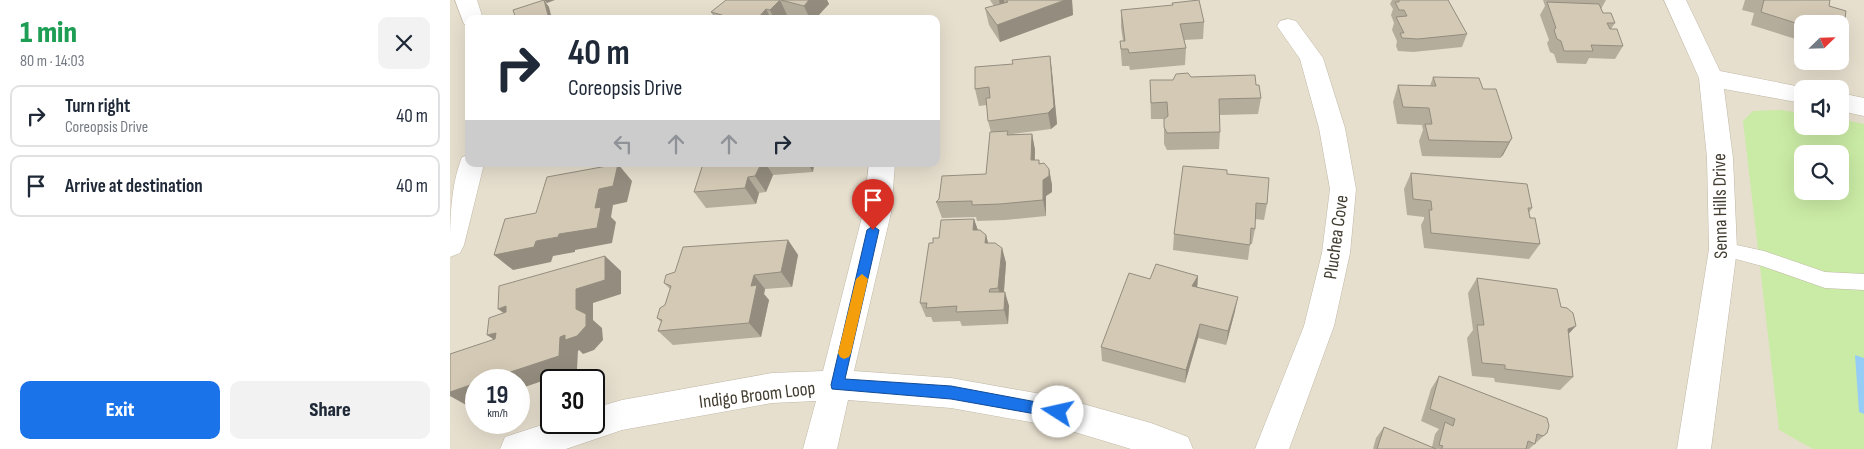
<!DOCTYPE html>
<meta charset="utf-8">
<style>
body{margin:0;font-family:"Sofia Sans Condensed",sans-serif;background:#f2f2f3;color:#1f2937;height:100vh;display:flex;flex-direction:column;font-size:19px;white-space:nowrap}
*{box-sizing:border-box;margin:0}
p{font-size:16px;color:#747a83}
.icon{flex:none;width:28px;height:28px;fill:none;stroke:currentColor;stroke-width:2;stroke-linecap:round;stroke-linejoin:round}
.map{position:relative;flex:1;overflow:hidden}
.side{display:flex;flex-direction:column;background:#fff;width:450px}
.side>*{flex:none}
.top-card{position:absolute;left:15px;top:15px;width:475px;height:152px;border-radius:10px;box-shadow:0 5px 20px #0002;background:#fff;color:#1f2937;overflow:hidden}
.needle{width:32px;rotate:67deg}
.buttons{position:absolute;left:1344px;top:15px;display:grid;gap:10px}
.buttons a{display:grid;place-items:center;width:55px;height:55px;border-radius:10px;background:#fff;box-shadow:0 5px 20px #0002;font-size:25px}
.speed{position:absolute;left:15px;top:369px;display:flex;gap:10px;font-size:25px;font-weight:700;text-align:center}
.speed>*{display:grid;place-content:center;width:65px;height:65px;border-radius:50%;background:#fff;box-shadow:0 5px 20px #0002;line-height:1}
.speed small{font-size:12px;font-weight:400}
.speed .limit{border:2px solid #111;border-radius:8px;background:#fff;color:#111}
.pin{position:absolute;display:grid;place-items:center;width:42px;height:42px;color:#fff;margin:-51px -21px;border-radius:50% 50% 50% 0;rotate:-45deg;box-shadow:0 0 5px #0007}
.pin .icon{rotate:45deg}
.me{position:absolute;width:55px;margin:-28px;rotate:280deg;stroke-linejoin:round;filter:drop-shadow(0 0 4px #0008)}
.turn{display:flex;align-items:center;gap:18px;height:105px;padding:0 20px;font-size:22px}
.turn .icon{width:65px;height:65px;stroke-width:2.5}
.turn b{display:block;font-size:35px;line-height:42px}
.lanes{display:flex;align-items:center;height:48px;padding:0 20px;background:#0003;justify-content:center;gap:25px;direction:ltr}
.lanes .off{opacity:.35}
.round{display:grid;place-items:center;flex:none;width:52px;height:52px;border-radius:10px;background:#f2f2f3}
.overview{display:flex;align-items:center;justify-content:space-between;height:85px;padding:0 20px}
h1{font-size:30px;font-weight:800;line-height:38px;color:#1e9e55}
.primary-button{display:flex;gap:10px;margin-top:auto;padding:10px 20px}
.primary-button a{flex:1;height:58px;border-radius:10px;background:#1a73e8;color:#fff;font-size:20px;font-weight:800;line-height:58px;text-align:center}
.primary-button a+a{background:#f2f2f3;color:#1f2937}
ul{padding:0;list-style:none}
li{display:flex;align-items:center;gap:15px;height:62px;margin:0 10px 8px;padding:0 10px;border:2px solid #e0e1e3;border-radius:10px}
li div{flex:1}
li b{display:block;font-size:19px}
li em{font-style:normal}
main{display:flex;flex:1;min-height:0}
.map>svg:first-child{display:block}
</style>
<main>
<section class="side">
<div class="overview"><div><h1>1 min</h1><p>80 m · 14:03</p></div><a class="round"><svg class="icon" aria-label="close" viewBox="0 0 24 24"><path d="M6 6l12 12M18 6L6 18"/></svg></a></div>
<ul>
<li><svg class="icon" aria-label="right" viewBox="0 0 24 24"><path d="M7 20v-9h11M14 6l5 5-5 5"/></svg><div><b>Turn right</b><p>Coreopsis Drive</p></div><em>40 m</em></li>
<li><svg class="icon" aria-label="arrive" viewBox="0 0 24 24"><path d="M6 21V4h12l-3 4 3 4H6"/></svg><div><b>Arrive at destination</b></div><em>40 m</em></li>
</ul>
<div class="primary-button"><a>Exit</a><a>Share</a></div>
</section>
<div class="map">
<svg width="1414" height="449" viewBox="0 0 1414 449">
<rect width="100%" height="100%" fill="#f2ede1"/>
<path fill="#e7dfce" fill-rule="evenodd" d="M0 0H1414V449H0ZM19 19H486V164H19ZM1352 24H1390V61H1352ZM1352 89H1390V126H1352ZM1352 154H1390V191H1352ZM26 380H69V422H26ZM101 380H144V422H101Z"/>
<path fill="#caeba5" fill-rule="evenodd" d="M1330 110 1352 113V126H1390V119L1414 124V449H1363L1329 430 1293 121 1303 111ZM1352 154H1390V191H1352Z"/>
<polygon fill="#96cdf6" points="1405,355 1414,358 1414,414 1409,412"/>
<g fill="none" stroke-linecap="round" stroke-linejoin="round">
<g stroke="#c0b8a6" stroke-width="1">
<polygon id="lane" points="1273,242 1314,251 1375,272 1414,274 1414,290 1375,288 1312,266 1267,254 1264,249 1267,244"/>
</g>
<g stroke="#c0b8a6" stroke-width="1">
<g id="street">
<polygon points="5,0 27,0 33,19 19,19 19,25 14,24"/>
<polygon points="1214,0 1236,0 1270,71 1361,89 1352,89 1352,103 1274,89 1283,158 1287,249 1261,449 1227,449 1259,249 1257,158 1249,78"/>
<polygon points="838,19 846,21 873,58 895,128 906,189 900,253 884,326 839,449 805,449 854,326 872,253 880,189 869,128 850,59 827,26 830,21"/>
<polygon points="1390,93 1414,98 1414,116 1390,111"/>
<path d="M19 155V164H34L14 245 10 253 0 257C0 223 0 187 12 157Z"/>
<polygon points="419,164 445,164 441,213 404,371 501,378 608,397 701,423 738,437 743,449 681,449 608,427 501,408 398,400 387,449 353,449 366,401 322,403 172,430 116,449 50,449 55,437 101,422 144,422 144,408 172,400 322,373 373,371 413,213"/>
</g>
</g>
<use href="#lane" fill="#fff" fill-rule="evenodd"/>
<use href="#street" fill="#fff" fill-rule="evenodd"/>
</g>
<g fill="#b5ad9c">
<polygon points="276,0 377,0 379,4 365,19 345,19 338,17 336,19 265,19 261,12"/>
<polygon points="540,0 622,0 623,15 550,42 539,25 535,8 544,6"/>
<polygon points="942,0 998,0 1017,34 1012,47 963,52 948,51 946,46 947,41 942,30 944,23 941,15 943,9 940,4"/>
<polygon points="1093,0 1156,0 1151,9 1153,13 1165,23 1161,29 1173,46 1165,59 1139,58 1136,64 1107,63 1104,54 1100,52 1097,43 1099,40 1090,15 1095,6"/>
<polygon points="1295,0 1380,0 1379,6 1396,11 1393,34 1390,36 1390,24 1352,24 1352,41 1301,25 1304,13 1292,10"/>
<polygon points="722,3 754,22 753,39 734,40 736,48 735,65 680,70 679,66 672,66 670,41 673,41 671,27 671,10 722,6"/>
<polygon points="600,56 602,72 607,124 601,129 562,134 582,134 585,150 585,160 599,169 602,185 602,192 596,196 596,216 555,220 527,221 526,217 492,218 486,202 536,174 541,132 538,121 537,105 529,106 525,89 563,64"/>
<polygon points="741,77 806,85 811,98 808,114 770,115 770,132 769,149 717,150 714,144 714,119 701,119 700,80 723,80"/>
<polygon points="983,77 1033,89 1062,138 1053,155 1050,158 972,156 969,141 973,130 972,125 947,124 943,102 948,85 980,86"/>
<polygon points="253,164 364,164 363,172 323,175 316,192 309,193 306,204 256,208 244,192"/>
<polygon points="961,173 1082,208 1079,213 1090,244 1079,259 974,248 971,225 974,219 974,217 957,215 954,189"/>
<polygon points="777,174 817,204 814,220 805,219 805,229 802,244 800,244 798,260 723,250 724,234"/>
<polygon points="524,219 528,230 536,235 538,243 552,248 556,263 554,292 559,306 558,324 512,326 510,321 483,322 481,317 476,317 470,303 483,243 489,238"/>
<polygon points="338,240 348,255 342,287 315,289 314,294 319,300 311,337 223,345 208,331 211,322 207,318 215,305 220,289 214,283"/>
<polygon points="748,276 747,287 785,311 776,345 748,338 735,383 652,361 651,347 700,279"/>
<polygon points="1027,278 1111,307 1119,334 1123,377 1110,390 1045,382 1044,378 1022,376 1017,338 1023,330 1018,293"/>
<polygon points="989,376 1097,433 1079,449 923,449 926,438 934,427 982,447 985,434 989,429 971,421 981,389"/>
</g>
<g fill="#948d7f">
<polygon points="94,0 105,0 97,3"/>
<polygon points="94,0 99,7 102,19 99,19"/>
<polygon points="330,0 338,17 336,19 324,19 320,10"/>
<polygon points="359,0 377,0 379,4 365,19 360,19 354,6"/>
<polygon points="549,0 554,0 557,14 552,16"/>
<polygon points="615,0 622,0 623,15 550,42 547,25"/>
<polygon points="316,9 321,19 307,19"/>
<polygon points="600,56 602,72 607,124 601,129 598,113"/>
<polygon points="582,134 585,150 584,176 581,160"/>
<polygon points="1062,138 1053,155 1050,158 1059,142"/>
<polygon points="168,164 182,181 177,202 163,205 161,217 166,222 162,243 125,250 125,252 103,256 101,262 63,270 44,255 109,234 145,208 149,189"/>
<polygon points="311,164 316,164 323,175 316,192 305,176"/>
<polygon points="358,164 364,164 363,172"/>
<polygon points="599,169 602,185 602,192 596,196 596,216 593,200 593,180"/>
<polygon points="298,177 309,193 306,204 295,188"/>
<polygon points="524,219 529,234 523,230"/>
<polygon points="536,235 540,250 535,243"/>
<polygon points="338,240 348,255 342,287 331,272"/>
<polygon points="552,248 556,263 553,303 548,288"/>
<polygon points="155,256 171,271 171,294 143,303 143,320 152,328 153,340 144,350 133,354 129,350 128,351 127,369 69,389 69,380 36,380 110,337 126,309 126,289"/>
<polygon points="304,275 315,289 314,294 319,300 311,337 299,323 301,286"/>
<polygon points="748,276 747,290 742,286"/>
<polygon points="555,292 559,306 558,324 554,310"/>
<polygon points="788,297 785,311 776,345 778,331"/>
<polygon points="56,306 67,323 48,309"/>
<polygon points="750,324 748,338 735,383 736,370"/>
<polygon points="1126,326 1113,340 1118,329"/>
<polygon points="46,333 58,349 37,335"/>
<polygon points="26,383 26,403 18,406 0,396 0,392"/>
</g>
<g fill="#d3c9b5" stroke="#948d7f">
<polygon points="94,0 99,19 66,19 63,10"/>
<polygon points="276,0 330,0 320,10 316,9 307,19 286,19 261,12"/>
<polygon points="331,0 359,0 354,6"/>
<polygon points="556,0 615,0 547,25 535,8 558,2"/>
<polygon points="749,0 754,22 730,24 736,48 679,53 678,49 671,49 670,41 675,41 671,10 723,5 722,3"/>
<polygon points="949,0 998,0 1017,34 968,39 952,38 950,33 954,33 946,17 957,16 954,10 949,10 945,2 949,2"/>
<polygon points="1313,0 1380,0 1379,6 1396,11 1393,34 1390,33 1390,24 1352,24 1352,25 1311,12 1314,0"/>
<polygon points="1097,2 1149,4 1153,13 1161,13 1165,23 1157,23 1160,29 1167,29 1173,46 1141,45 1143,51 1114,51 1111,41 1107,39 1104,30 1106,28"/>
<polygon points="600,56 604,107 598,113 538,121 536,98 540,98 539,87 525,89 525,67 563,64 562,60"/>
<polygon points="738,73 741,77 805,75 806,85 809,85 811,98 769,99 770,132 717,133 714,127 714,119 718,116 717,102 701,103 700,80 723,80 726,74"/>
<polygon points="983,77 1029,78 1033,89 1046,89 1062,138 1059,142 979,140 975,124 982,124 979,108 953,107 948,85 986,86"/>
<polygon points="558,131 557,135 582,134 581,160 589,160 589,164 594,163 599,169 599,176 593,180 593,200 550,204 522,205 522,201 486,202 489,199 492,176 536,174 540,132"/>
<polygon points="168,164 163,186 149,189 145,208 151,207 147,228 109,234 108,237 86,241 84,247 44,255 55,219 86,213 97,177"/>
<polygon points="253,164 311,164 305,176 298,177 295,188 244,192"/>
<polygon points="733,166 777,170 777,174 819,178 817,204 806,203 805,229 801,228 800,245 724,234"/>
<polygon points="961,173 1077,184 1082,208 1078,208 1080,218 1085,218 1090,244 981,233 979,210 982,210 981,201 963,199"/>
<polygon points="524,219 523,230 530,230 536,235 535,243 545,243 552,248 548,288 540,289 539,292 555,292 554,310 506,312 507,306 476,308 477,303 470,303 479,243 483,243 483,238 489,238 491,220"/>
<polygon points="338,240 331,272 304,275 301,286 307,285 299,323 208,331 212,320 207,318 210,308 215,305 221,286 214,283 216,275 225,272 233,247"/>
<polygon points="155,256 155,280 126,289 126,309 136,314 136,326 127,336 115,340 115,335 110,337 109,356 36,380 26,380 26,383 0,392 0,354 45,339 46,333 37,335 39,318 56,312 56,306 48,309 49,286"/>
<polygon points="706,264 748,276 742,286 788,297 778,331 750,324 736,370 651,347 679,273 700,279"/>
<polygon points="1027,278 1107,289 1111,307 1117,308 1123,313 1126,326 1118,329 1123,377 1055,369 1055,365 1032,363 1027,325 1034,325"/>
<polygon points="989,376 1097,418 1099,426 1097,433 1093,436 1087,434 1085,444 1078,441 1076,449 991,449 993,446 989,445 995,422 1003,426 1005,419 980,409"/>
<polygon points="934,427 986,449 927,449"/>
</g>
<polygon fill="#1a73e8" stroke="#114b97" points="423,226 429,230 395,379 501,386 608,406 613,408 615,412 613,416 608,418 501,399 382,389 381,385 417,230"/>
<polygon fill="#f59e0b" points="412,274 418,279 401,353 399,357 394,359 390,357 388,353 406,279"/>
<g text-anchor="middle" stroke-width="4.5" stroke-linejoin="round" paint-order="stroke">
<g font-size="19" fill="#433d31" stroke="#fff">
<text transform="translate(1269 206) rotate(-91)" y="7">Senna Hills Drive</text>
<text transform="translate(885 237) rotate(-82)" y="7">Pluchea Cove</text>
<text transform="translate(307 394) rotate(-7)" y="7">Indigo Broom Loop</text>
</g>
</g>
</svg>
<div class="buttons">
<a><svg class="needle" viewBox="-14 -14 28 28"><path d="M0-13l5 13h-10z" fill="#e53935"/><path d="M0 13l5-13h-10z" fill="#747a83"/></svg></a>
<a><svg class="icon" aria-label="sound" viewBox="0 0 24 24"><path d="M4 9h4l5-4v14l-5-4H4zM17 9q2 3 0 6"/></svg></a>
<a><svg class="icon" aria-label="search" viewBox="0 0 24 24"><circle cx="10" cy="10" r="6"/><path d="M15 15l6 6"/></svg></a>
</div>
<div class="speed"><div>19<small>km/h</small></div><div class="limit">30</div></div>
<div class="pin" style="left:423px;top:230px;background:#d93025"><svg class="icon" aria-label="arrive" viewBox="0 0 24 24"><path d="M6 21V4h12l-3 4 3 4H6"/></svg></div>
<svg class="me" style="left:608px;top:412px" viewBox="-20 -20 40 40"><circle r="19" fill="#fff"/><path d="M0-13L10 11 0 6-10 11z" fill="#1a73e8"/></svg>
<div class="top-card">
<div class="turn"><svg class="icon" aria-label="right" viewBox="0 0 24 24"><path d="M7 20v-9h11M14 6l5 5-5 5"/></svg><div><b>40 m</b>Coreopsis Drive</div></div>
<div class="lanes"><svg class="icon off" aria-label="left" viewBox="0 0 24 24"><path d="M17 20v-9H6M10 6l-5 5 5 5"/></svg><svg class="icon off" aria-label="ahead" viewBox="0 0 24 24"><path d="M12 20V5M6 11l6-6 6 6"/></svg><svg class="icon off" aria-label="ahead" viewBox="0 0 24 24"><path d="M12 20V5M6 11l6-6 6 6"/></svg><svg class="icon" aria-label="right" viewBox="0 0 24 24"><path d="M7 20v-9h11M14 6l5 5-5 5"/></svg></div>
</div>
</div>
</main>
